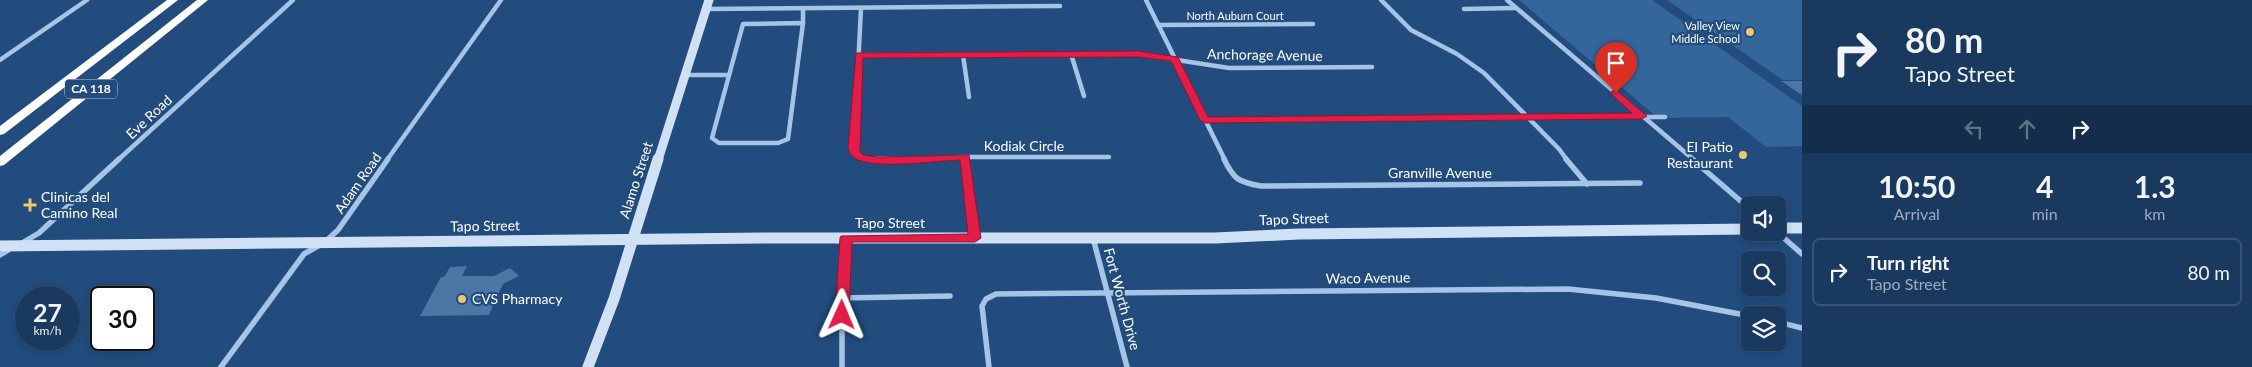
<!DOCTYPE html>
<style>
body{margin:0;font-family:Lato,sans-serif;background:#234064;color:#f1f3f6;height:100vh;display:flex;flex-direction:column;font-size:19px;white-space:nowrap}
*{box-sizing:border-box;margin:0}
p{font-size:16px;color:#9facbc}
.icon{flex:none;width:28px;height:28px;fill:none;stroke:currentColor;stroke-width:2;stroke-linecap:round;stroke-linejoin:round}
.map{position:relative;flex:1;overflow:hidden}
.side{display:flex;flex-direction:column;background:#1a395e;width:450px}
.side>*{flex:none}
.top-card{background:#1a395e;color:#f1f3f6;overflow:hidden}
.controls{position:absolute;left:1741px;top:196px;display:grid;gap:10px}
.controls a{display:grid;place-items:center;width:45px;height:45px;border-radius:8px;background:#1a395e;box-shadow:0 2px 8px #0003,0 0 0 1px #385373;font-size:25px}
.speed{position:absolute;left:15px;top:286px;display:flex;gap:10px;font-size:25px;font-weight:700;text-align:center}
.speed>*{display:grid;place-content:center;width:65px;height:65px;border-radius:50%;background:#1a395e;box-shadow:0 2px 8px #0003,0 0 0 1px #385373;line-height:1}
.speed small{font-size:12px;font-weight:400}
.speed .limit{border:2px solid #111;border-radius:8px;background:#fff;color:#111}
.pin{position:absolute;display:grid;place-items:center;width:42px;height:42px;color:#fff;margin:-51px -21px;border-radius:50% 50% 50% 0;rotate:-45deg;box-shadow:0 0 5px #0007}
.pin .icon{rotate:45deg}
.me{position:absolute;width:55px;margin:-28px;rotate:1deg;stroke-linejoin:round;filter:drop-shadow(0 0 4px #0008)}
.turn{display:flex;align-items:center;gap:18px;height:105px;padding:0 20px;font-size:22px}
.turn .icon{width:65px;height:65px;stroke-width:2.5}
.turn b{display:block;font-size:35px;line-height:42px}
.lanes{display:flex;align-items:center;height:48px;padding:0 20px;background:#0003;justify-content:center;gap:25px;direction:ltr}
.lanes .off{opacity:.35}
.eta{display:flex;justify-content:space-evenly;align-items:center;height:85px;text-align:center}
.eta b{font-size:30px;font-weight:700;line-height:35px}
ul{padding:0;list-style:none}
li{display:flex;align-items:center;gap:15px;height:68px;margin:0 10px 8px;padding:0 10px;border:2px solid #385373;border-radius:8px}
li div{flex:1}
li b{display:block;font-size:19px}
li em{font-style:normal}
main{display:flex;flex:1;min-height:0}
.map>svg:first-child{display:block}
</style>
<main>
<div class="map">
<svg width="1802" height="367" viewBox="0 0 1802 367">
<rect width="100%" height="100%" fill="#224c7d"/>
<g fill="#35669b">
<polygon points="1519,0 1652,0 1802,106 1802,146 1766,147 1728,117 1658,118"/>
<polygon points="1667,0 1802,0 1802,80 1783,80"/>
</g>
<g fill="#4b76a6">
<polygon points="1781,81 1802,81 1802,95"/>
<polygon points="467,266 462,276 494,276 510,268 519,276 503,284 489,315 420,316 441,277 444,277 450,267"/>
</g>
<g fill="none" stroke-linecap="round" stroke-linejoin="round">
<g stroke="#a6c5e6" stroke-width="4.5">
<polyline points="1146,0 1225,160"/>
<polyline points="1381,0 1411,30 1457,54 1484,73 1559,149 1567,160"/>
<polyline points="1507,0 1694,160"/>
<polyline points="861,8 854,148 861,157 877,160 965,157 1109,157"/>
<polyline points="706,9 1060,6"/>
<polyline points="803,9 803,23"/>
<polyline points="1464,9 1516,8"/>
<polygon points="803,23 788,139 778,143 719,143 712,138 743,24"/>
<polyline points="1158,25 1313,24"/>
<polyline points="1071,54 1084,96"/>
<polyline points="859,55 1138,54 1229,68 1372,67"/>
<polyline points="963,55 969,97"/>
<polyline points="0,60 87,0"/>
<polyline points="685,75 729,75"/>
<polyline points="1643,117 1665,117"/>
<polyline points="1205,120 1642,116"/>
<polyline points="965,157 965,160"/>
<polyline points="118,160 293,0"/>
<polyline points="387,160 501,0"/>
</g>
<g stroke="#a6c5e6" stroke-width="5.5">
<polyline points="873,159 901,159"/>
<polyline points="965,159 975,238"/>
<path d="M1224 159C1234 180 1239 182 1261 186L1640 183"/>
<polyline points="1566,159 1587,184"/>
<polyline points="1692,159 1750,209"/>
<polyline points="1777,232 1802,254"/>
<polyline points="1093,238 1127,367"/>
<polyline points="326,241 338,230 388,159"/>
<polyline points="22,243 39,233 119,159"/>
<polyline points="0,255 10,249"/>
<polyline points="842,298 950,296"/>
<polyline points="1778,322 1802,328"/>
<polyline points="221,367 304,254 318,246"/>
<polyline points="842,367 842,298 846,238"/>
<polyline points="989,367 982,306 986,299 996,294 1568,289 1656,298 1750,316"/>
</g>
<polyline stroke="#d0e1f5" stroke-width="9" points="658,160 709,0"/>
<g stroke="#d0e1f5" stroke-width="11">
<polyline points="1778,228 1802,228"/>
<polyline points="0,246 773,238 1215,238 1299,234 1750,229"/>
<polyline points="588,367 614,299 658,159"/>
</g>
<g fill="#fff" fill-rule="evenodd">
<polygon points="167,0 178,0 4,134 0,135 0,126"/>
<polygon points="197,0 208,0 4,165 0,166 0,156"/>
</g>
</g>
<path fill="#e11d48" stroke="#92132f" d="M1138 51 1178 57 1208 117 1632 113 1612 95V91L1616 90 1647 116 1642 119 1205 123 1200 120 1171 61 1138 57 863 58 860 152 864 155 877 157 969 155 981 238 975 242H852L849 315 847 318H837L835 315 840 238 841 236 968 234 960 160C934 161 881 169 858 160 853 158 850 154 848 148L856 53Z"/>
<g fill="#f2c769" stroke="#224c7d" stroke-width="2">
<circle cx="1750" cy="32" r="5"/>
<circle cx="1743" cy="155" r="5"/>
<path d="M27.5 197.5h5v5h5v5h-5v5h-5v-5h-5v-5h5z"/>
<circle cx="462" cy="299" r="5"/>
</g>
<g text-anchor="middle" stroke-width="4.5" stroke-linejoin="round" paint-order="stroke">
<g font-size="11" fill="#fff" stroke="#224c7d">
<text x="1235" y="20">North Auburn Court</text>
</g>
<g font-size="11" fill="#fff" stroke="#224c7d" text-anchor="end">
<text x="1740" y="30">Valley View<tspan x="1740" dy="13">Middle School</tspan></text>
</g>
<rect fill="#224c7d" stroke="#bdc9d8" stroke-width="1" x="65" y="79.5" width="52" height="19" rx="4"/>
<g font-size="12" font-weight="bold" fill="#fff">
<text x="91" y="93">CA 118</text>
</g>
<g font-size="14" fill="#fff" stroke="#224c7d">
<text transform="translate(1265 55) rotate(1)" y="5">Anchorage Avenue</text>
<text transform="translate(149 117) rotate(-43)" y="5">Eve Road</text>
<text x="1024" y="151">Kodiak Circle</text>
<text x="1440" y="178">Granville Avenue</text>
<text transform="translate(636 180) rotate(-72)" y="5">Alamo Street</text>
<text transform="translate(358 183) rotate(-55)" y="5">Adam Road</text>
<text transform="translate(1294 219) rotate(-2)" y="5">Tapo Street</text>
<text x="890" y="228">Tapo Street</text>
<text transform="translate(485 226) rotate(-1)" y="5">Tapo Street</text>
<text transform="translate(1368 278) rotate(-1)" y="5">Waco Avenue</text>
<text transform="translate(1122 299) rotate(75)" y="5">Fort Worth Drive</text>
</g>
<g font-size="14" fill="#fff" stroke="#224c7d" text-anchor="start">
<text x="1733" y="152" text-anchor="end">El Patio<tspan x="1733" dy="16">Restaurant</tspan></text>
<text x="41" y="202">Clinicas del<tspan x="41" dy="16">Camino Real</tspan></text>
<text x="472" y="304">CVS Pharmacy</text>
</g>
</g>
</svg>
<div class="controls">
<a><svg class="icon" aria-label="sound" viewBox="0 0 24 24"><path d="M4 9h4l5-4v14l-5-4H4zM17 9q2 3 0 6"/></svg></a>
<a><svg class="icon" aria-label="search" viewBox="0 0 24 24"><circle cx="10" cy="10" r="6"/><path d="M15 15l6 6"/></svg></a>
<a><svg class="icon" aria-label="layers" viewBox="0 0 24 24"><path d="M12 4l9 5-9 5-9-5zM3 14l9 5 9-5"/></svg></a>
</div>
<div class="speed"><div>27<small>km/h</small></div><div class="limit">30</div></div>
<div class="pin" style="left:1616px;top:93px;background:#d93025"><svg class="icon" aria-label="arrive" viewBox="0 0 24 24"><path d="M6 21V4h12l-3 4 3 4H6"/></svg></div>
<svg class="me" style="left:842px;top:315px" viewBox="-20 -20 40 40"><path d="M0-17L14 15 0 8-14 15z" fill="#e11d48" stroke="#fff" stroke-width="4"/></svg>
</div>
<section class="side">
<div class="top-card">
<div class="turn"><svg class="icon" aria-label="right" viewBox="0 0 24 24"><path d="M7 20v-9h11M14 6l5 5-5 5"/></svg><div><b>80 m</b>Tapo Street</div></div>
<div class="lanes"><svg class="icon off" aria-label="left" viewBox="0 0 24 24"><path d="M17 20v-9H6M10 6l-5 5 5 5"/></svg><svg class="icon off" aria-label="ahead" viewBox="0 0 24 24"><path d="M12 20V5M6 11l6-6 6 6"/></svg><svg class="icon" aria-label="right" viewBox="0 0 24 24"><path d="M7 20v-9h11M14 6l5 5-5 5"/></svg></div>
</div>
<div class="eta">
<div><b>10:50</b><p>Arrival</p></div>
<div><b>4</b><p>min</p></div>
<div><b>1.3</b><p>km</p></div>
</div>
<ul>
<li><svg class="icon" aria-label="right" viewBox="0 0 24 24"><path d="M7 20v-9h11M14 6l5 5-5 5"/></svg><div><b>Turn right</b><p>Tapo Street</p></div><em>80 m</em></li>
</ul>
</section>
</main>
